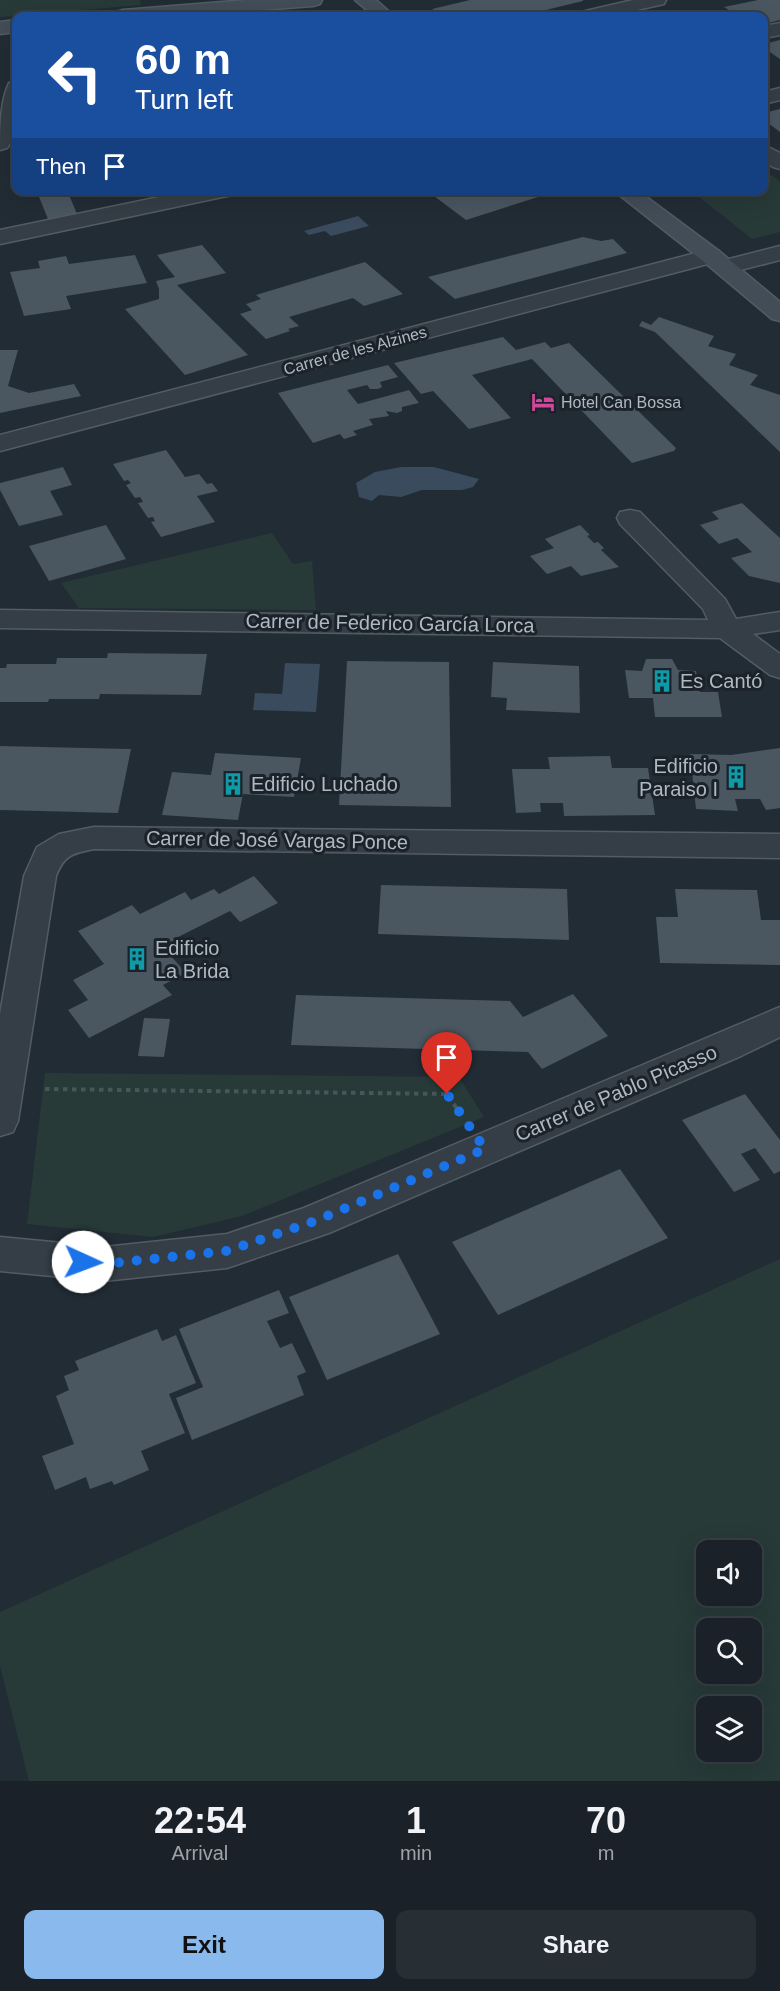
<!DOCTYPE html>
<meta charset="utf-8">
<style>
body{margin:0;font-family:Arial,sans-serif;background:#272e34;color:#f1f3f6;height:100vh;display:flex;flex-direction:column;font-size:22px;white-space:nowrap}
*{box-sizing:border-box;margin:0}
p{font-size:20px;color:#9fa3a8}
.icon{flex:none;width:33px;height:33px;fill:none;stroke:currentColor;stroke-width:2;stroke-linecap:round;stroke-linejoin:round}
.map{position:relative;height:1781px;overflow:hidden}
.panel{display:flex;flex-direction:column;background:#1a2128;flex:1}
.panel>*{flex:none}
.guide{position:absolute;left:12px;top:12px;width:756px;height:183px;border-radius:12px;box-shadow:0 6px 24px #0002,0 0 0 2px #383e45;background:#1a4fa0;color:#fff;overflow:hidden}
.fabs{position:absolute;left:696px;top:1540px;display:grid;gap:12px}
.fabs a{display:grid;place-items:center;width:66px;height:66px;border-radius:12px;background:#1a2128;box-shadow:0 6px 24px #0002,0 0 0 2px #383e45;font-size:30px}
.pin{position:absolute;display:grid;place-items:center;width:51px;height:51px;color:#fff;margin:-62px -26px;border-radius:50% 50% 50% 0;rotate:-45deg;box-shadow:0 0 6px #0007}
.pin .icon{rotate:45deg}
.me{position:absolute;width:66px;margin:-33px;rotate:92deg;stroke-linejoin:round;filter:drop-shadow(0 0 4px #0008)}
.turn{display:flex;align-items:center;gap:21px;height:126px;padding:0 24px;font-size:27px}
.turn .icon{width:78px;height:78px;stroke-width:2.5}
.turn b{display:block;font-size:42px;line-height:51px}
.then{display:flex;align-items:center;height:57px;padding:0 24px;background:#0003;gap:12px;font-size:22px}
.eta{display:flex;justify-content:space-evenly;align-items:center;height:102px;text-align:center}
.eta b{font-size:36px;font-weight:700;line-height:42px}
.button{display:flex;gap:12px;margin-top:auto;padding:12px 24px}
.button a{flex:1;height:69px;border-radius:12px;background:#8abaed;color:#111;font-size:24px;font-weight:700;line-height:69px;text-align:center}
.button a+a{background:#272e34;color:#f1f3f6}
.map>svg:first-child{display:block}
</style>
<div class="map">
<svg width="780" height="1781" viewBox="0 0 780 1781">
<rect width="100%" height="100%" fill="#222c35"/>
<g fill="#273a38" fill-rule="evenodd">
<polygon points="0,0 140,0 141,5 0,17"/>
<polygon points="772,175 780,182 780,232 752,239 699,197 721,191 764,190 764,178"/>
<polygon points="272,533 293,564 312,561 316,610 79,608 61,583"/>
<polygon points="45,1073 459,1077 484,1117 242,1216 153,1237 27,1224"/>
<path d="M780 1259V1781H29L0 1666V1612ZM706 1551H752V1596H706ZM706 1629H752V1674H706ZM706 1707H752V1752H706Z"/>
</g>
<g fill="#394b5d">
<polygon points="358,216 369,226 331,236 325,231 309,235 304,231"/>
<polygon points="401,467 434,467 479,479 473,487 462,490 422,490 401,497 379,495 372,501 359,497 356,483 375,472"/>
<polygon points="285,663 320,664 316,712 253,710 255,693 282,694"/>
</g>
<g fill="#4a5660">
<polygon points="470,0 583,0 583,1 521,16 443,16 432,9"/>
<polygon points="758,0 780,0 780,20 764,24 764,16 738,16 724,7"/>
<polygon points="780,40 780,59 764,48 764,44"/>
<polygon points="780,109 780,132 764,120 764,113"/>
<polygon points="49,190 67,190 77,214 48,219 37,192"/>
<polygon points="439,190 557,190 557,191 466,220 430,193"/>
<polygon points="583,237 601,241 613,239 627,253 455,299 428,277"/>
<polygon points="202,245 226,273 177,285 248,355 185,375 125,309 159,299 159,289 156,281 175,277 157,255"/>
<polygon points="135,255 147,283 66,296 71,309 24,316 10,272 40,268 38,261 66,256 69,264"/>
<polygon points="365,262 403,294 364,306 353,298 289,317 299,326 288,329 290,331 266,339 240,314 252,310 246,304 261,299 256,295"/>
<polygon points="659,317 714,336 708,346 736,354 729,365 758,375 750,385 780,395 780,452 655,332 639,326 642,321 651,325"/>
<polygon points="503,337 516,350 545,342 551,348 569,343 676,448 674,451 632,463 532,359 472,375 511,418 469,429 433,391 421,394 394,363"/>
<polygon points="0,350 18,350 8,386 29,393 74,384 81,396 0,413"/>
<polygon points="388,365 398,377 380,382 382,387 378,389 370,389 367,385 347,390 358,404 409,390 419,403 402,407 402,411 397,413 386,411 389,416 369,419 373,425 353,431 357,435 344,439 340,434 313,443 278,393"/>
<polygon points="166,450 185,477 199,474 207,484 212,483 218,491 197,496 215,522 161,537 151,522 155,521 153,517 148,518 138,503 143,502 140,497 135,498 126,485 131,483 128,480 124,481 113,464"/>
<polygon points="63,467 72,485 50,491 63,515 19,526 0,490 0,483"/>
<polygon points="742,503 780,538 780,583 749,576 731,558 752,552 737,538 719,544 700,525 719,519 712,512"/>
<polygon points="106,525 126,559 49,581 29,546"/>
<polygon points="580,525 590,535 587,536 594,543 598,542 604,548 601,550 619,567 581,576 571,566 547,574 530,556 554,548 545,539"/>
<polygon points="108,653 207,654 201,695 100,694 99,699 49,699 48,702 0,702 0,668 6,668 7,664 56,664 57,658 107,658"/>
<polygon points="646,659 672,659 678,670 696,671 700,692 718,692 722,717 655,717 653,698 629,698 625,670 642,671"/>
<polygon points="347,661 449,662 451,807 339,805"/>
<polygon points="493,662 579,666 580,713 506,710 507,698 491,697"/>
<polygon points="0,746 131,749 118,813 0,810"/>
<polygon points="780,748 780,808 766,810 760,799 735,799 738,811 696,809 690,754 731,755"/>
<polygon points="215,753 301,758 294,797 243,794 238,820 162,815 172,772 211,775"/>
<polygon points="610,756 612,768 648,768 655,815 564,816 563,803 540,803 541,812 516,813 512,769 550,769 548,757"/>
<polygon points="254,876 278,903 240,922 230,911 176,938 184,948 170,955 186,973 163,985 172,995 89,1038 68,1010 88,1000 73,980 104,964 78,931 132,905 140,914 185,892 191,900 214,889 219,894"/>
<polygon points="381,885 567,889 569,940 378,934"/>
<polygon points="675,889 757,890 761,920 780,920 780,965 660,963 656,917 678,917"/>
<polygon points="573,994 608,1036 542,1069 528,1052 291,1045 296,995 510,1001 523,1017"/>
<polygon points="144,1018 170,1019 164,1057 138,1056"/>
<polygon points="745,1094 780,1140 780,1171 774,1174 755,1148 741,1154 760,1180 734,1192 682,1120"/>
<polygon points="620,1169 668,1238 498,1315 452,1242"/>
<polygon points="398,1254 440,1334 327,1380 289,1297"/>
<polygon points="279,1290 289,1313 267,1321 280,1348 292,1343 306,1372 297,1376 304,1395 192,1440 176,1398 203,1387 179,1329"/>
<polygon points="157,1329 162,1341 176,1335 196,1383 169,1394 185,1433 141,1451 149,1470 114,1485 112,1481 90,1489 86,1477 55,1490 42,1456 74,1444 56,1396 69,1390 64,1376 79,1370 75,1361"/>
</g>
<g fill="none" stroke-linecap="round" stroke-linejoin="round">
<g stroke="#525c63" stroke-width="3">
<g id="street">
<polygon points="633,0 666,0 664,4 610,16 579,16 581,12"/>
<polygon points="780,23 780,35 764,38 764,26"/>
<path d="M16 81C18 101 20 131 7 148L0 150C0 129 0 102 9 83Z"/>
<polygon points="780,88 780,100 764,104 764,92"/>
<polygon points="764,145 780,153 780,169 773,167 764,161"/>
<polygon points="193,190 237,190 235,195 227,196 0,244 0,230"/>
<polygon points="780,246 780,260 725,274 717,272 714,267 717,262"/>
<polygon points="711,249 719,251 722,256 719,261 0,451 0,435"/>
<polygon points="630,510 640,512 725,599 736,619 780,612 780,630 753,634 780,654 780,678 770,675 720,638 0,628 0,610 708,620 703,609 620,524 617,518 620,512"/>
<path d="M94 827 780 834V858L94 849C73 853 64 855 56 876L18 1121 13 1132 0 1136V1014L24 876 37 847 59 834Z"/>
<polygon points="780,1007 780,1037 741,1056 329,1233 227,1268 104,1281 0,1271 0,1237 104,1247 227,1234 304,1208"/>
</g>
</g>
<g stroke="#525c63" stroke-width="3">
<g id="secondary">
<polygon points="247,0 322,0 320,4 313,6 183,16 114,16 116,12 123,10"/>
<polygon points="355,0 376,0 394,16 374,16"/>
<polygon points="16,20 16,32 0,34 0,22"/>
<polygon points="613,190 637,190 719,251 780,302 780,321 772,319 703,261"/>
</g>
</g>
<polyline stroke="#455757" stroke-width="2" stroke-dasharray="3 3" stroke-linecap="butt" points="683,196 705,190"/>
<polyline stroke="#455757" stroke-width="4" stroke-dasharray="4.5 4.5" stroke-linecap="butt" points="45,1089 447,1094 463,1118"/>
<use href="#street" fill="#353e46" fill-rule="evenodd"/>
<use href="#secondary" fill="#434d58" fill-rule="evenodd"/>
</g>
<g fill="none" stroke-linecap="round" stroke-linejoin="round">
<polyline stroke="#1a73e8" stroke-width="10" stroke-dasharray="0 18" points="83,1262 104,1264 227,1251 315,1221 485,1149 447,1094"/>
</g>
<defs>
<g id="hotel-bare" transform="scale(1.8)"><path d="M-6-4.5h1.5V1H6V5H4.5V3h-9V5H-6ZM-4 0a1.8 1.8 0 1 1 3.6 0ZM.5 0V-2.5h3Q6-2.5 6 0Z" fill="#d1479c" stroke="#1b222a" stroke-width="2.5" paint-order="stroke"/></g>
<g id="building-bare" transform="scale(1.8)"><path d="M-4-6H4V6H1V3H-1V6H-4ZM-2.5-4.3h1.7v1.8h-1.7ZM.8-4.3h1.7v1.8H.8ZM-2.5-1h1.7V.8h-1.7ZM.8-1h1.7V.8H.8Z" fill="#0f9aa8" stroke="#1b222a" stroke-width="2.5" paint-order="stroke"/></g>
</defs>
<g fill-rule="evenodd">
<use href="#hotel-bare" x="543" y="402"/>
<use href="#building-bare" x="662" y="681"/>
<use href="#building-bare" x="736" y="777"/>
<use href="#building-bare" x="233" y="784"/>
<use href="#building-bare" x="137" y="959"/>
</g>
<g text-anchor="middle" stroke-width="6" stroke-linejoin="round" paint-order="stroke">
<g font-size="16" fill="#afb9c2" stroke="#1b222a">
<text transform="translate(355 350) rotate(-15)" y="6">Carrer de les Alzines</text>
</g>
<g font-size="16" fill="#afb9c2" stroke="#1b222a" text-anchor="start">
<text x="561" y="408">Hotel Can Bossa</text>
</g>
<g font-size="20" fill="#afb9c2" stroke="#1b222a">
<text transform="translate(390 623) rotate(1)" y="7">Carrer de Federico García Lorca</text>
<text transform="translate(277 840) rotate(1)" y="7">Carrer de José Vargas Ponce</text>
<text transform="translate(616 1093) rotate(-23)" y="7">Carrer de Pablo Picasso</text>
</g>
<g font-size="20" fill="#afb9c2" stroke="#1b222a" text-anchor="start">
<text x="680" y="688">Es Cantó</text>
<text x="718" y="773" text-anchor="end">Edificio<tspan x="718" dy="23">Paraiso I</tspan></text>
<text x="251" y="791">Edificio Luchado</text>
<text x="155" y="955">Edificio<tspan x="155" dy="23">La Brida</tspan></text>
</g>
</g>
</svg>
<div class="fabs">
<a><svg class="icon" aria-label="sound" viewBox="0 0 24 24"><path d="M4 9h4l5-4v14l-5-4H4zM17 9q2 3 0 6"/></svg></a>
<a><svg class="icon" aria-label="search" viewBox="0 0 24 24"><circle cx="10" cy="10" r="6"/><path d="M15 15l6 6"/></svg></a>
<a><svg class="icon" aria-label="layers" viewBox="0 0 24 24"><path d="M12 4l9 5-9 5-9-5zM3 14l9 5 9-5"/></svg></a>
</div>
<div class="pin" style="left:447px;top:1094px;background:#d93025"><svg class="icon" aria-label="arrive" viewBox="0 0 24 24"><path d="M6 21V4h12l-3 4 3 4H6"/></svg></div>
<svg class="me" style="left:83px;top:1262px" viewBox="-20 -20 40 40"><circle r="19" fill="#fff"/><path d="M0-13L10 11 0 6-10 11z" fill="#1a73e8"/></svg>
<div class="guide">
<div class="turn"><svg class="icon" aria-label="left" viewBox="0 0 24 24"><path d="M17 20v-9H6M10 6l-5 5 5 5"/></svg><div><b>60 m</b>Turn left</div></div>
<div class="then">Then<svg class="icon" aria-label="arrive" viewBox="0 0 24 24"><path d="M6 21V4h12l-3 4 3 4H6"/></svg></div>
</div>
</div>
<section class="panel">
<div class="eta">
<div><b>22:54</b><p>Arrival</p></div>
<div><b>1</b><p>min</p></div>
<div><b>70</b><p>m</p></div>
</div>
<div class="button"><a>Exit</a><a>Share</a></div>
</section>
